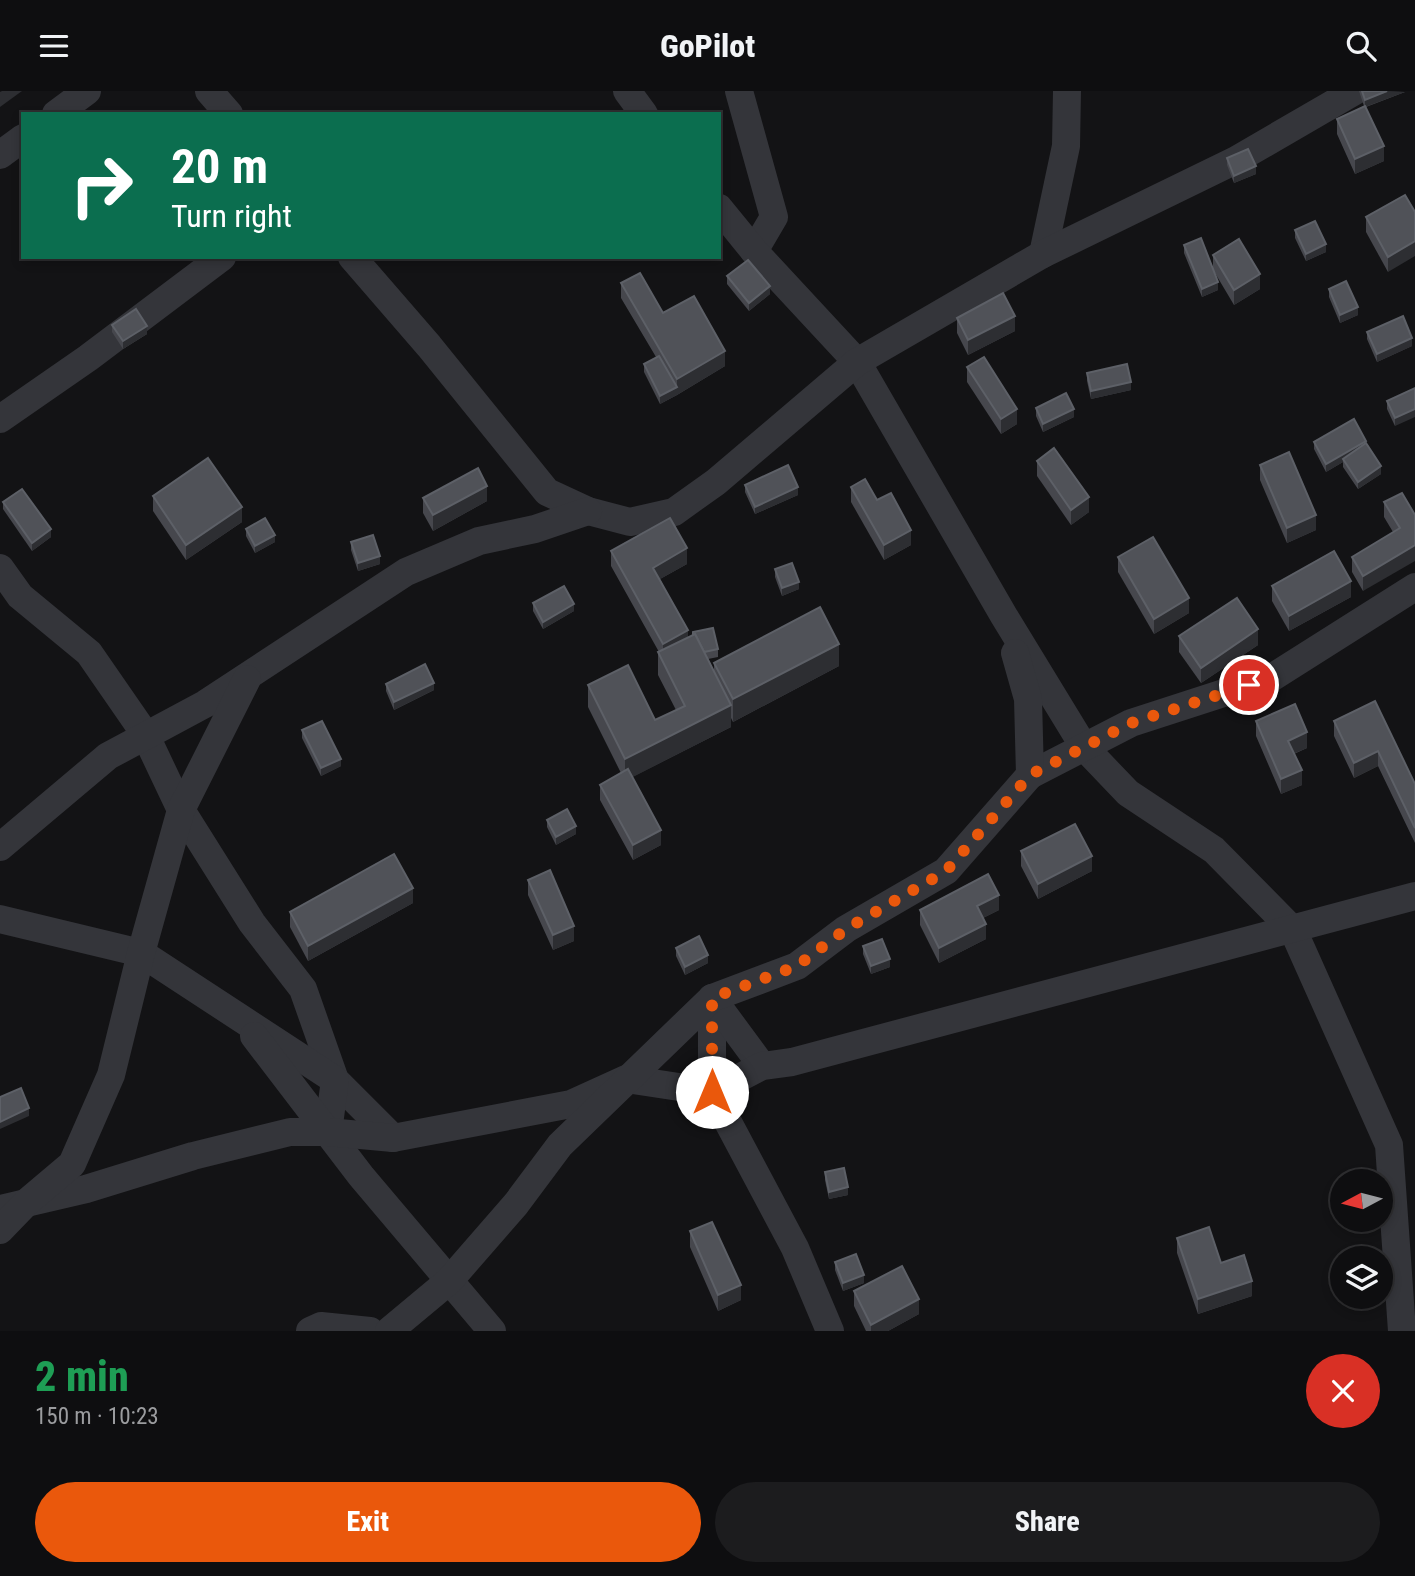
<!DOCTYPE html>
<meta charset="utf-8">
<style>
body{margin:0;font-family:"Roboto Condensed",sans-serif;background:#1c1c1e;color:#f1f3f6;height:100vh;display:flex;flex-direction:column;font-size:26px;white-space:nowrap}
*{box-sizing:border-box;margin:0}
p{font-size:23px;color:#9b9c9f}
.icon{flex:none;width:38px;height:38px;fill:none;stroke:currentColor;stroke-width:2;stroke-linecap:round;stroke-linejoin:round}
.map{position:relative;height:1240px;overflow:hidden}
.sheet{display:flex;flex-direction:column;background:#0e0e10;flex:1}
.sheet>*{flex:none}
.banner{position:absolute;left:21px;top:21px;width:700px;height:147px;border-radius:0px;box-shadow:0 4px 10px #0003,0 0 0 2px #2e2e30;background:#0b6e4f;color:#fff;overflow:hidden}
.needle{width:46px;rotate:263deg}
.buttons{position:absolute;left:1330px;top:1078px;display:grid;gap:14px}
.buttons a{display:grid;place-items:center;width:63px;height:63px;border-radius:50%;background:#0e0e10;box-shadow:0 4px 10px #0003,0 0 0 2px #2e2e30;font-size:35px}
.pin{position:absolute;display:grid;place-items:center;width:60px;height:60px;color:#fff;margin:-30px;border:4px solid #fff;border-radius:50%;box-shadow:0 2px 7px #0007}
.me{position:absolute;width:77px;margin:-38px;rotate:0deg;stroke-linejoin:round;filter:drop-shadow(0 0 5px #0008)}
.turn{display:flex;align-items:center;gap:24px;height:147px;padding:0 35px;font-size:32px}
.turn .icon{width:91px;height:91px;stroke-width:2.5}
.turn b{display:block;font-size:49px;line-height:60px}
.round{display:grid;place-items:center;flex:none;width:74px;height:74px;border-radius:37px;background:#1c1c1e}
.summary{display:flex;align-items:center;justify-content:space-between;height:119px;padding:0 35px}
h1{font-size:42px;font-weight:800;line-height:52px;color:#1e9e55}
.action{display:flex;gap:14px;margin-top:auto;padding:14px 35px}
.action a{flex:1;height:80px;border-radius:42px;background:#ea580c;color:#fff;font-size:28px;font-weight:800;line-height:80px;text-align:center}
.action a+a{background:#1c1c1e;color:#f1f3f6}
header{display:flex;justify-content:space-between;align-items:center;height:91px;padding:0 35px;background:#0e0e10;font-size:32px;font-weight:800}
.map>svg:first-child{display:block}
</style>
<header><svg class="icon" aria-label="menu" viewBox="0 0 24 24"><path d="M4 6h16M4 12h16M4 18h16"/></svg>GoPilot<svg class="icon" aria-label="search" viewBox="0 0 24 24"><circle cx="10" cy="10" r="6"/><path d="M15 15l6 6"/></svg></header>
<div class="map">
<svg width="1415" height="1240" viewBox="0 0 1415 1240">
<rect width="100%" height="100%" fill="#131315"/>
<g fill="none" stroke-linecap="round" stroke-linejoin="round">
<g stroke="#34353a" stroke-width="28">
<polyline points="209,0 229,23"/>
<polyline points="627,0 644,23"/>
<polyline points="739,0 774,126 754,160"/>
<polyline points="56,23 87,0"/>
<polyline points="0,64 23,47"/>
<polyline points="719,117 754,160 857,271 1004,525 1084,656 1128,702 1214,759 1293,839 1389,1054 1402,1240"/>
<polyline points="1043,163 1066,55 1067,0"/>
<polyline points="352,166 429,255 547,401 588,420 630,431 674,421 716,391 857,271 1043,163 1236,69 1355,0"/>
<polyline points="0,328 88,267 222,166"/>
<polyline points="0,477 20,505 89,562 145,643 181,719 252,832 303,898 335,989 393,1047"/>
<polyline points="1030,684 1131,632 1273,586 1415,496"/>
<polyline points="0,756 108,665 205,613 406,481 479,450 535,438 588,420"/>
<polyline points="0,828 141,862 335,989 328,1041"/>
<polyline points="712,907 712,1001 795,1157 830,1240"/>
<polyline points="712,907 762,975"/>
<polyline points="254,945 361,1085 492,1240"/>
<polyline points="0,1118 86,1098 193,1065 290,1041 328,1041 393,1047 571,1013 626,988 712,1001 762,975 792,971 1415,805"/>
<polyline points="0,1139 27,1111 72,1073 111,984 141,862 181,719 247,588"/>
<polyline points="310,1240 321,1235 370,1240"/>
<polyline points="389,1240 449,1190 516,1113 560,1054 712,907 797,875 846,838 946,780 1030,684 1028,608 1015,562"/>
</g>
</g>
<g fill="#46474d">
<polygon points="1359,0 1405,1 1366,16 1384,70 1355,83 1337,43 1337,28 1364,15"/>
<polygon points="1227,67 1256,83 1234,92 1227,74"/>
<polygon points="1415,121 1388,181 1366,141 1366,126"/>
<polygon points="1295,139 1326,161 1306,170 1295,147"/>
<polygon points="1184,154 1213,177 1213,164 1260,198 1234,214 1215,182 1218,199 1202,206 1184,162"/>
<polygon points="727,185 770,203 749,220 727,193"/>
<polygon points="621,192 663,222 725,275 677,304 660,313 644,281 644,273 656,266 621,207"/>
<polygon points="1329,198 1358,224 1340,232 1329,206"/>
<polygon points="957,227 1015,240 968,264 957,242"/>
<polygon points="112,234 147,243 123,258 112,241"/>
<polygon points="1367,241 1412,255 1377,271 1367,248"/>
<polygon points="967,276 1017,333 1001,343 967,291"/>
<polygon points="1087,282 1131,299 1091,308 1087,290"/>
<polygon points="1415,297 1395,335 1387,318 1387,310"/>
<polygon points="1036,317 1074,326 1043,341 1036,325"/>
<polygon points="1314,351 1381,383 1358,398 1343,376 1343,371 1326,381 1314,358"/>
<polygon points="1037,370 1089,421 1071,434 1037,385"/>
<polygon points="1260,374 1316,439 1287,452 1260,389"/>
<polygon points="745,394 798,404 755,423 745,401"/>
<polygon points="851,396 877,409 911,454 884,469 851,411"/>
<polygon points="153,405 242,431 186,469 153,420"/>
<polygon points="423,407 487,410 433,440 423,422"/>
<polygon points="3,411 51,446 32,460 3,418"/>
<polygon points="1384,411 1415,424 1363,500 1352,481 1352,466 1393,441 1384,426"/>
<polygon points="246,438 275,451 255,462 246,445"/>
<polygon points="351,451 380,473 358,480 351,459"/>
<polygon points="611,460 687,473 660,488 688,546 718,558 718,566 708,568 714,581 714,572 839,575 733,631 731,627 731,636 632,686 661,754 633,769 600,709 600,694 621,682 588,616 588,594 655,629 676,619 658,584 658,561 659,561 611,475"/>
<polygon points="1118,466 1189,522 1154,543 1118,481"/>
<polygon points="775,478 799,498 782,505 775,486"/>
<polygon points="1272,495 1351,506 1289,540 1272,510"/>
<polygon points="533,512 574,520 543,538 533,520"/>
<polygon points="1179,545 1258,554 1201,592 1179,561"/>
<polygon points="386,593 434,599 394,619 386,600"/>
<polygon points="1375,610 1415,693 1415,752 1378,675 1354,687 1334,645 1334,630"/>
<polygon points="1256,630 1307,657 1294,663 1302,694 1281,703 1256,645"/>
<polygon points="302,639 341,675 321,685 302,647"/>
<polygon points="547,729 576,743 556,754 547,736"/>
<polygon points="1021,760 1092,780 1038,808 1021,775"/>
<polygon points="528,789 574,850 553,859 528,804"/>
<polygon points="413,812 308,870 290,836 290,821"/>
<polygon points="920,819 999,819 983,827 986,848 939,872 920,834"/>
<polygon points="863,855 890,876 871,883 863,863"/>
<polygon points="676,857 708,872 685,884 676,865"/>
<polygon points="825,1081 848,1104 829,1108 825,1089"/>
<polygon points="690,1140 741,1209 718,1220 690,1156"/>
<polygon points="1177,1147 1252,1205 1198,1223 1177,1162"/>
<polygon points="835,1171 864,1192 843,1200 835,1179"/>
<polygon points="854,1200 919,1223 888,1240 866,1240 854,1215"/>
</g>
<g fill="#2d2e32">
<polygon points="2,0 22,0 0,16 0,1"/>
<polygon points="1387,0 1405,1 1365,16 1365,9"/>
<polygon points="1384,55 1384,70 1355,83 1355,68"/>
<polygon points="1256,75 1256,83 1234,92 1234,85"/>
<polygon points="1415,150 1415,165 1388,181 1388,166"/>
<polygon points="1326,153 1326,161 1306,170 1306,163"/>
<polygon points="1260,183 1260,198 1234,214 1234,199"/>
<polygon points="1218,191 1218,199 1202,206 1202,198"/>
<polygon points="770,195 770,203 749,220 749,212"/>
<polygon points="1358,216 1358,224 1340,232 1340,224"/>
<polygon points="1015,225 1015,240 968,264 968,249"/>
<polygon points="147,235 147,243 123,258 123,250"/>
<polygon points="1412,247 1412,255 1377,271 1377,263"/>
<polygon points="725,260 725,275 677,304 660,313 660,305 677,297 677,288"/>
<polygon points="1131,291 1131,299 1091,308 1091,300"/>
<polygon points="1017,318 1017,333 1001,343 1001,328"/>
<polygon points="1074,318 1074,326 1043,341 1043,333"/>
<polygon points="1415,318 1415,326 1395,335 1395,327"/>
<polygon points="1366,350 1366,358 1343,368 1343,371 1326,381 1326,373"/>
<polygon points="1381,375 1381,383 1358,398 1358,391"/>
<polygon points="487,395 487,410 433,440 433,424"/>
<polygon points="798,396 798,404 755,423 755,416"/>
<polygon points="1089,406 1089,421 1071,434 1071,419"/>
<polygon points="242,416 242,431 186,469 186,454"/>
<polygon points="1316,424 1316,439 1287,452 1287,437"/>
<polygon points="51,438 51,446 32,460 32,452"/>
<polygon points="911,439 911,454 884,469 884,454"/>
<polygon points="275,444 275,451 255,462 255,455"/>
<polygon points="1415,454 1415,470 1363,500 1363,485"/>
<polygon points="687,457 687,473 653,492 653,477"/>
<polygon points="380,465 380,473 358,480 358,472"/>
<polygon points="1351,490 1351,506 1289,540 1289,525"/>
<polygon points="799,491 799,498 782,505 782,497"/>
<polygon points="1189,507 1189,522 1154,543 1154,528"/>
<polygon points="574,513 574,520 543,538 543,531"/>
<polygon points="1258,538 1258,554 1201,592 1201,577"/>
<polygon points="688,539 688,554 663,568 663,553"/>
<polygon points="839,553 839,575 733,631 733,608"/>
<polygon points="434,592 434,599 394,619 394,611"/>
<polygon points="731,614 731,636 625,690 625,668"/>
<polygon points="1307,641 1307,657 1288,665 1288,650"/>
<polygon points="1378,660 1378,675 1354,687 1354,672"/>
<polygon points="341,668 341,675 321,685 321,677"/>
<polygon points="1302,679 1302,694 1281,703 1281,688"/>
<polygon points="576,735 576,743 556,754 556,746"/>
<polygon points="661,739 661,754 633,769 633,754"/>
<polygon points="1092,765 1092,780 1038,808 1038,793"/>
<polygon points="413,797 413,812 308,870 308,855"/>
<polygon points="999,804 999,819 977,830 977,815"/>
<polygon points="986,833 986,848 939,872 939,857"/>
<polygon points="574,835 574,850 553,859 553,844"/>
<polygon points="708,864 708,872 685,884 685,876"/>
<polygon points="890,868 890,876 871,883 871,875"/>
<polygon points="29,1017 29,1025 0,1038 0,1031"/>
<polygon points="848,1096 848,1104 829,1108 829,1101"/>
<polygon points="864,1184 864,1192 843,1200 843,1192"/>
<polygon points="1252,1190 1252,1205 1198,1223 1198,1208"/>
<polygon points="741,1194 741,1209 718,1220 718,1204"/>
<polygon points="919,1208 919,1223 888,1240 871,1240 871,1234"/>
</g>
<g fill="#505258" stroke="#5d6067" stroke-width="2">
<polygon points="1362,0 1387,0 1365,9"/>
<polygon points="1365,15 1384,55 1355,68 1337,28"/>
<polygon points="1248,58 1256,75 1234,85 1227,67"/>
<polygon points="1405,104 1415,121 1415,150 1388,166 1366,126"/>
<polygon points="1315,130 1326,153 1306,163 1295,139"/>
<polygon points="1201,147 1218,191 1202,198 1184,154"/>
<polygon points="1239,148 1260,183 1234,199 1213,164"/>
<polygon points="748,169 770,195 749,212 727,185"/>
<polygon points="640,182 663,222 694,205 725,260 677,288 621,192"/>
<polygon points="1346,190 1358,216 1340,224 1329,198"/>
<polygon points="1003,202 1015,225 968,249 957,227"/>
<polygon points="136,218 147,235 123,250 112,234"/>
<polygon points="1403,225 1412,247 1377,263 1367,241"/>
<polygon points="659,265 677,296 660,305 644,273"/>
<polygon points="984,266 1017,318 1001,328 967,276"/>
<polygon points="1127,273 1131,291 1091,300 1087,282"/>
<polygon points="1415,297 1415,318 1395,327 1387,310"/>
<polygon points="1066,302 1074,318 1043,333 1036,317"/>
<polygon points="1354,328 1366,350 1326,373 1314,351"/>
<polygon points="1366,352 1381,375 1358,391 1343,368"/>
<polygon points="1054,357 1089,406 1071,419 1037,370"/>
<polygon points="1289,361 1316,424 1287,437 1260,374"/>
<polygon points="208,367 242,416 186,454 153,405"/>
<polygon points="788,374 798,396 755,416 745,394"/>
<polygon points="478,377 487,395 433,424 423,407"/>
<polygon points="865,388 877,409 891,402 911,439 884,454 851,396"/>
<polygon points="22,398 51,438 32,452 3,411"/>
<polygon points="1402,402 1415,424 1415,454 1363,485 1352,466 1400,437 1384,411"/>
<polygon points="265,427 275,444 255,455 246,438"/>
<polygon points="670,427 687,457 653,477 688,539 663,553 611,460"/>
<polygon points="373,444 380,465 358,472 351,451"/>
<polygon points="1153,446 1189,507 1154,528 1118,466"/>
<polygon points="1334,460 1351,490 1289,525 1272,495"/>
<polygon points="792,472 799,491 782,497 775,478"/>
<polygon points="564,495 574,513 543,531 533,512"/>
<polygon points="1237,507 1258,538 1201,577 1179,545"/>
<polygon points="820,516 839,553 733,608 714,572"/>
<polygon points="713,537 718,558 704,561 695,543 693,544 693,541"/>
<polygon points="695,543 731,614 625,668 588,594 628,574 655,629 685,615 658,561"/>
<polygon points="425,573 434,592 394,611 386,593"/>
<polygon points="1375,610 1415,693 1415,737 1378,660 1354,672 1334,630"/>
<polygon points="1295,613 1307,641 1288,650 1302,679 1281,688 1256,630"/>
<polygon points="322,630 341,668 321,677 302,639"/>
<polygon points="628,678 661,739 633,754 600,694"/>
<polygon points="567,718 576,735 556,746 547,729"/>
<polygon points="1075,733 1092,765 1038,793 1021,760"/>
<polygon points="394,763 413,797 308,855 290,821"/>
<polygon points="550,779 574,835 553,844 528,789"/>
<polygon points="988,783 999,804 977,815 986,833 939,857 920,819"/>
<polygon points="699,845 708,864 685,876 676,857"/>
<polygon points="882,848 890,868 871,875 863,855"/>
<polygon points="21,997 29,1017 0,1031 0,1006"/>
<polygon points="844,1077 848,1096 829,1101 825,1081"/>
<polygon points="712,1131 741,1194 718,1204 690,1140"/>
<polygon points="1209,1136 1221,1172 1244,1164 1252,1190 1198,1208 1177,1147"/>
<polygon points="856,1163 864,1184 843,1192 835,1171"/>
<polygon points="902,1175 919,1208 871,1234 854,1200"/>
</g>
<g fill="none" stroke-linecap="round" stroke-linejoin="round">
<polyline stroke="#ea580c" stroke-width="12" stroke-dasharray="0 21.6" points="712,1001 712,907 797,875 846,838 946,780 1030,684 1131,632 1249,594"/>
</g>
</svg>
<div class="buttons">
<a><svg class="needle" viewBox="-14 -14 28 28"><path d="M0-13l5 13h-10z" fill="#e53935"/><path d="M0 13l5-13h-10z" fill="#9b9c9f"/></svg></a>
<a><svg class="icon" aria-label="layers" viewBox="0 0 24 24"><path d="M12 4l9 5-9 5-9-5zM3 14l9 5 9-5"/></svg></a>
</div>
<div class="pin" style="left:1249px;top:594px;background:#d93025"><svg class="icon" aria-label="arrive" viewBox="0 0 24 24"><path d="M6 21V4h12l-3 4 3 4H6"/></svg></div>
<svg class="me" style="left:712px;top:1001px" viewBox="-20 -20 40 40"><circle r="19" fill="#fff"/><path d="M0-13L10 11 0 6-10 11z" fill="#ea580c"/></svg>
<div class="banner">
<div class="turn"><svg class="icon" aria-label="right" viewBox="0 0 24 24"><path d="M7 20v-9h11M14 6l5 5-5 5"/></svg><div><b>20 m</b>Turn right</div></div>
</div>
</div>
<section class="sheet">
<div class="summary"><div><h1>2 min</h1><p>150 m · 10:23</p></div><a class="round" style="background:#d93025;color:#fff"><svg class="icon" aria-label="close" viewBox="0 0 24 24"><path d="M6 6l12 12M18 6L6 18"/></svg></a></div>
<div class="action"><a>Exit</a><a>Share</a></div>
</section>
